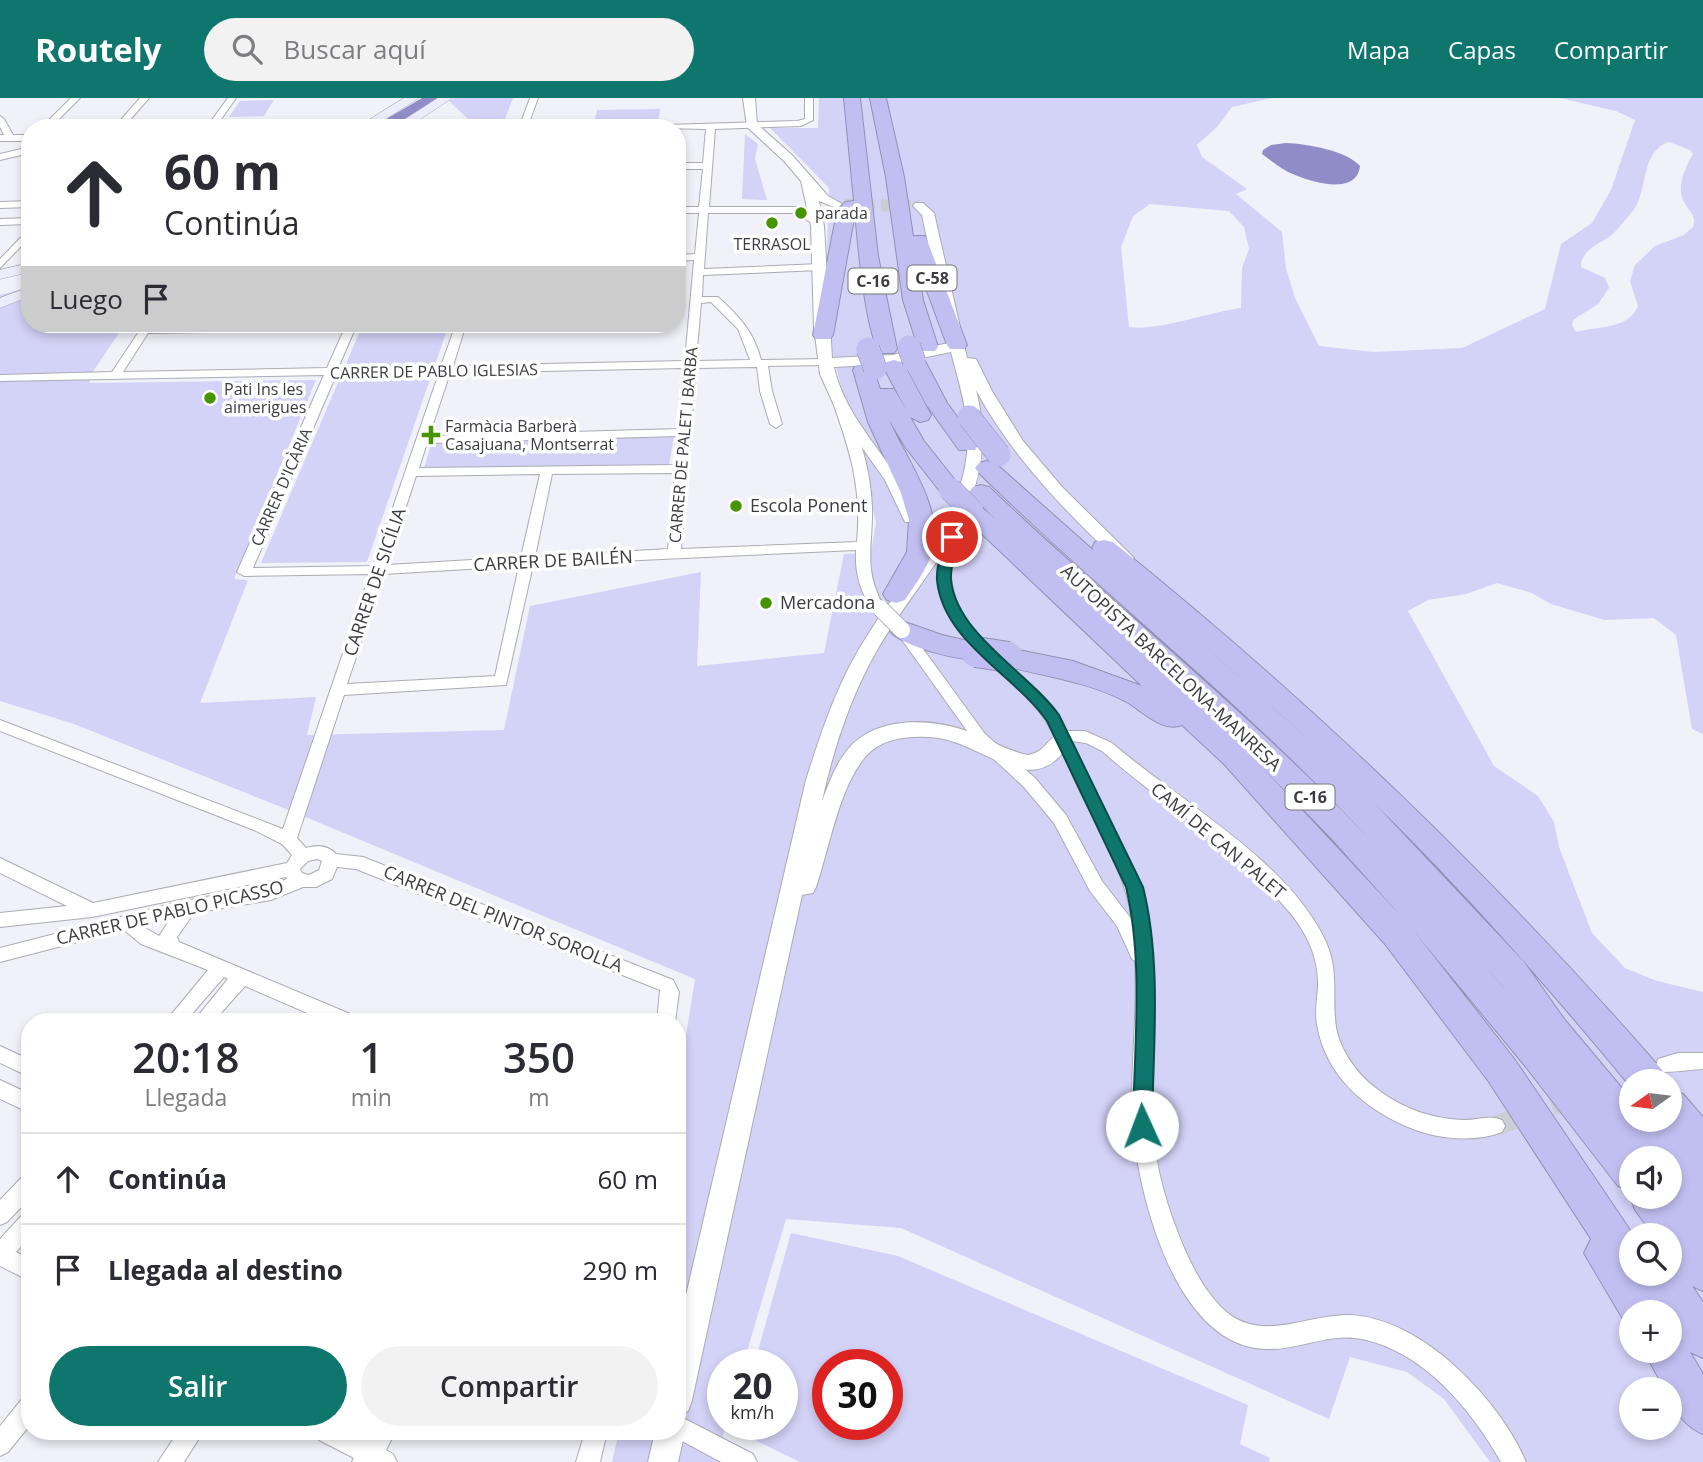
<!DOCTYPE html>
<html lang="es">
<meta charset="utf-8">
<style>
body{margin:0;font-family:"Open Sans",sans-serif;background:#f2f2f3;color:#2b2b33;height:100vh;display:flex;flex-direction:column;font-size:26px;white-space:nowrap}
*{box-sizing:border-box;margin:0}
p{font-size:23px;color:#7c7c81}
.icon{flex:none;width:38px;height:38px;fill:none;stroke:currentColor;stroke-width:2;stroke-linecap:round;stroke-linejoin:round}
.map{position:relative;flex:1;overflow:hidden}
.details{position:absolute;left:21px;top:915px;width:665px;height:427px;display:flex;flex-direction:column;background:#fff;border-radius:28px;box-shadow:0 4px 10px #0003}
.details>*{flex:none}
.hud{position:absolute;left:21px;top:21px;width:665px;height:214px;border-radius:28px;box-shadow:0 4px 10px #0003;background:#fff;color:#2b2b33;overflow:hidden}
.needle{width:46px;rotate:256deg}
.fabs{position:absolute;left:1619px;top:971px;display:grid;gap:14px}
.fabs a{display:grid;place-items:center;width:63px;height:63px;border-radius:50%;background:#fff;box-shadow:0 4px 10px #0003;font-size:35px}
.speed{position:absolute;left:707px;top:1251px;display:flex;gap:14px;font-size:35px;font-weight:700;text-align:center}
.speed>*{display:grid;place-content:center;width:91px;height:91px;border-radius:50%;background:#fff;box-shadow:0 4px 10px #0003;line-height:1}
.speed small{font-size:18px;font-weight:400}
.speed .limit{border:10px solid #d22;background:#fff;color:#111}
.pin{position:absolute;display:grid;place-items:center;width:60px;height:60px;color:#fff;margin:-30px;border:4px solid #fff;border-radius:50%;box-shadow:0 2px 7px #0007}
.me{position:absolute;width:77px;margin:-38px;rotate:358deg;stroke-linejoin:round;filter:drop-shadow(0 0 5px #0008)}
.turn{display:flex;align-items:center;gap:24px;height:147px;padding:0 28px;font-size:32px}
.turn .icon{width:91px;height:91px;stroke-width:2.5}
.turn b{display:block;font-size:49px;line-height:60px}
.then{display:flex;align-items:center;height:66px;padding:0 28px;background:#0003;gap:14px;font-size:26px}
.eta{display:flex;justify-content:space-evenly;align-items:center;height:119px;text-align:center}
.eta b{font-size:42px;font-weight:600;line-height:49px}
.primary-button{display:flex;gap:14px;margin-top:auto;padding:14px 28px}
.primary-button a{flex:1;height:80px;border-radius:42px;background:#0f766e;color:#fff;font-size:28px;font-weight:600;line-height:80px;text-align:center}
.primary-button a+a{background:#f2f2f3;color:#2b2b33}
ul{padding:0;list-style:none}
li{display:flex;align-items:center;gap:21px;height:91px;padding:0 28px;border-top:2px solid #e1e1e2}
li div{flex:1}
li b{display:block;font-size:26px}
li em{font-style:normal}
header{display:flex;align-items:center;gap:42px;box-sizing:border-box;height:98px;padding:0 35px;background:#0f766e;color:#fff}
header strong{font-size:33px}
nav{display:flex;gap:38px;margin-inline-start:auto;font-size:24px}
.search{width:490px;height:63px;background:#f2f2f3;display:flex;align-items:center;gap:18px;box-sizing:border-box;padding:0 24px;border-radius:38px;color:#7c7c81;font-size:26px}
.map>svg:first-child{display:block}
</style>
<header>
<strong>Routely</strong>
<div class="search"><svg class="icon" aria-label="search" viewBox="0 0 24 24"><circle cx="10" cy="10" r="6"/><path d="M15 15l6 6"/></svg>Buscar aquí</div>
<nav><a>Mapa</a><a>Capas</a><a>Compartir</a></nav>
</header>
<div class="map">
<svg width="1703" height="1364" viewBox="0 0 1703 1364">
<rect width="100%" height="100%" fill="#f1f1fa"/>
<g fill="#d3d2f7" fill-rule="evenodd">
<polygon points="454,0 513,0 504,24 499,24 496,29 488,29 489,22 469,22 449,3"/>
<path d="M819 0H1272L1232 9 1218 28 1197 47 1202 59 1247 91 1236 96 1282 134 1286 170 1295 200 1319 248 1373 254 1462 250 1545 211 1561 146 1592 125 1611 92 1635 22 1616 13 1560 0H1703V636L1692 631 1676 537 1654 520 1605 522 1551 506 1532 495 1497 485 1466 496 1428 502 1408 513 1494 668 1538 698 1554 724 1559 749 1592 835 1625 870 1657 883 1703 894V1364H1490L1444 1301 1407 1274 1350 1259 1329 1321 901 1130 786 1121 743 1267H723V1326L725 1327 719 1364H612L619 1334H677V994L695 881 286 711 74 626 0 603V197L30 189V226H125L92 275 89 285 316 282 234 481 248 482 200 605 316 599 307 637 504 632 530 508 701 474 697 568 824 555 844 456 871 455 876 424 831 249 826 177 829 90 770 30H818ZM1669 44 1690 52 1693 56C1685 69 1676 90 1684 104 1689 114 1697 117 1693 129L1684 137 1655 148 1635 167 1630 183 1638 208C1628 232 1597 228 1576 234L1572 227 1573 222 1598 206 1609 190 1605 180 1581 169C1581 150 1602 146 1614 135 1616 133 1634 112 1635 110 1648 89 1641 53 1669 44ZM1150 106 1229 113 1244 129 1249 151 1242 170 1241 210C1210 214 1154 234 1129 229L1121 149 1133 118ZM1631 984H1670V1022H1631ZM1631 1060H1670V1099H1631ZM1631 1138H1670V1176H1631ZM1631 1214H1670V1253H1631ZM1631 1292H1670V1330H1631Z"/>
<polygon points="274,2 264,18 229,19 240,3"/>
<polygon points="660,11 658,25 594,26 597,12"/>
<polygon points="745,36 758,46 755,61 767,102 742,101"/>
<polygon points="363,226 449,226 367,464 261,465"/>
<polygon points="674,338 669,367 424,370 432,344"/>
<path d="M791 1135 898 1158 1248 1307 1240 1346 1270 1360 1269 1364H800L736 1333 738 1327 782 1326V1267H754ZM828 1267H887V1326H828Z"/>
</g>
<g fill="#908cc7">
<polygon points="422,0 438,0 390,30 371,30"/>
<path d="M1286 45C1306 46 1346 52 1360 68 1357 97 1314 85 1295 77 1282 72 1273 64 1262 56L1263 52 1271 47Z"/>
</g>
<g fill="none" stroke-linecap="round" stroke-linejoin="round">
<polyline stroke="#cdcdd5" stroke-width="20" stroke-dasharray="20 10" stroke-linecap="butt" points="1495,1028 1574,1000"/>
<polyline stroke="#cdcdd5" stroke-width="12" stroke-dasharray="12 6" stroke-linecap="butt" points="845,107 919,108"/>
<g stroke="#ababb3" stroke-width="2">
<g id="minor">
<polygon points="71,0 80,0 50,30 41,30"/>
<polygon points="140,0 149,0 123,30 114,30"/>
<polygon points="228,0 236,0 215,30 206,30"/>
<polygon points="530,0 538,0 527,30 519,30"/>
<path d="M805 0H813V22L801 28 715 31 709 109H796L820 123 812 125 794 115H708L704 171 820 166 825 169 820 172 703 177 702 199H718C739 218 754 234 761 262L826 261 832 264 826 267 768 268 772 293 782 326 776 330 770 326 760 293 757 269 696 270 681 451 857 444C862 391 851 357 834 307L836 305H844C860 334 871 376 872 409 873 446 863 470 882 505L880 508H870C859 490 855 474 856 452L533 467 506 587 344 597 297 740 306 750C316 747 328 747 336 756L363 759 673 882 679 894 675 924H657L660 892 356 771 337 769 332 781 316 789H303L271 802 194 815 177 839 179 844 355 918 357 924H328L245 888 213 924H193L228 881 224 879 185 924H165L208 872 141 846 124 832 0 864V850L183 803 269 788 287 781 286 779 92 819 0 829V815L67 808 0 775V760L93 805 287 765 292 757 282 746 254 732 0 633V622L283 731 370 476 244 478 237 474 324 277 0 283V277L112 274 144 226H154L153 229 357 226 338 270 441 268 456 226H466L453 268 685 263 694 162 677 163V157L695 156 699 115H677V109H699L703 71H677V65H703L706 31 661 30 665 27 797 23 805 21ZM711 204 738 231 750 262 696 263 701 205ZM344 232 327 270 123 274 148 235ZM684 270 679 331 429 338 450 275ZM439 275 373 468 253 470 336 277ZM678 338 675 367 419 370 427 345ZM675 375 668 451 535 459 552 376ZM540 376 521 459 387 467 416 378ZM519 468 495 578 347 586 384 476ZM317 761 322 763 319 772 309 777 302 775 300 771 308 763ZM171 820 159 838 142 828Z"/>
<polygon points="0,18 4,21 13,37 30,37 30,43 0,43 0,37 4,37 0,29"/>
<polygon points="30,49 30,55 0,62 0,56"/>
<polygon points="30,103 30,109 0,110 0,104"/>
<polygon points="30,120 30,126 0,127 0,121"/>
<polygon points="30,130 30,139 0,170 0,161"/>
<path d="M957 416 963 420C958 439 949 459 951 479 955 545 1039 576 1066 633H1085L1112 645C1179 703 1287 762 1325 842 1338 869 1333 892 1335 920 1336 947 1355 975 1377 991 1403 1011 1432 1021 1465 1022 1478 1022 1490 1017 1502 1022L1505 1028 1502 1034C1474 1045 1436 1041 1408 1029 1363 1010 1326 977 1317 927 1315 914 1317 901 1318 889 1319 862 1308 837 1291 816 1238 751 1164 708 1102 653L1086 645 1072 643C1087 675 1102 707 1118 739 1129 761 1142 782 1146 806 1159 874 1149 939 1151 1007 1152 1051 1162 1095 1178 1135 1188 1161 1201 1188 1220 1208 1258 1248 1305 1216 1350 1217 1422 1220 1500 1302 1526 1364H1501C1471 1311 1424 1254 1362 1241 1330 1234 1299 1252 1267 1251 1183 1250 1146 1121 1136 1054 1126 990 1139 926 1135 863L1132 861 1117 828 1090 793 1054 725 1023 688 975 644 895 532 897 529H907L985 636 1035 680 1066 717 1102 783 1132 822C1125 773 1097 729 1076 685 1066 664 1058 641 1046 623 1014 574 939 543 937 477 937 458 945 438 951 420Z"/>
<polygon points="0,948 30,962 30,979 0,965"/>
<path d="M1678 955H1703V971C1692 971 1666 976 1658 973L1656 967 1658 961Z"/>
<polygon points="0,982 30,996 30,1015 0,1001"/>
<polygon points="30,1075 30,1100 7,1124 0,1127 0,1102 23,1078"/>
<polygon points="30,1113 30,1139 16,1154 30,1161 30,1183 0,1168 0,1141 23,1116"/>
<polygon points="30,1298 30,1327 8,1354 0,1358 0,1328 22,1301"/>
<polygon points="677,1317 753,1356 757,1364 721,1364 669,1336 668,1334 677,1334"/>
<polygon points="178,1334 203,1334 184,1364 158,1364"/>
<polygon points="316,1334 350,1334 365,1342 371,1334 395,1334 386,1352 393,1356 397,1364 352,1364 354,1360 319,1342"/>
<polygon points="585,1334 607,1334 600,1364 576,1364"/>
</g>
</g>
<g stroke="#ababb3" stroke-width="2">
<g id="tertiary">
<path d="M743 0H755L757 26 792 57 828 98 842 106 836 110 819 103 824 128 832 260 892 257 949 245 922 117 913 108 915 105H923L934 115 967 260 976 261 992 293 1023 343 1063 390 1134 460 1125 466 1119 464C1064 412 1012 359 976 292 1005 406 927 465 876 554 850 600 833 652 822 703 829 685 836 665 849 650 876 618 931 620 967 633 988 640 1006 653 1028 657 1049 654 1050 630 1069 636L1072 641C1039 701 997 657 951 643 936 638 919 638 903 640 887 642 872 649 862 663 838 695 829 751 816 789L813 795 802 797 692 1302 688 1313 677 1317V1236L806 682C822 631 839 580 869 535 910 470 975 411 967 327 965 302 957 278 951 254L892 266 834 269C846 325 898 366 920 420L917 424H905L885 382 837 314 820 276 814 229 811 128 801 83 784 63 747 29Z"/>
<polygon points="677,1322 681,1323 685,1334 678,1364 648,1364 655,1334 677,1334"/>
</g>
</g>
<g stroke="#ababb3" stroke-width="1">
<g id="secondary">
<polygon points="404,0 419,0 371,30 356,30"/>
<polygon points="438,0 452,0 407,30 392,30"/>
<polygon points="30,165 30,174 0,181 0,172"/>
<polygon points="30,189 30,198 0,210 0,200"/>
</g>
</g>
<g stroke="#9291b3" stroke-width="2">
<g id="motorway">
<path d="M844 0H860L878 158 897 251 894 255H880C865 233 858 145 855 115L833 237 830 241H816L813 237 837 114 845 104 854 103Z"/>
<polygon points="870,0 886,0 904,79 913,138 925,138 927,142 967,247 964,251 950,251 947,247 917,166 923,202 938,249 935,253 921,253 918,249 903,202 886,79"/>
<polygon points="914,257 921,259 925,263 947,305 978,347 975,352 959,352 926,306 903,263 907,259"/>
<path d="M894 262 901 264 905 268 931 317 928 322 920 324 910 319 924 343 962 391 958 396H942L906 350 889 322C905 359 945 412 932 454 928 470 914 488 905 502L896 505 887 502 883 496 907 454 909 422 901 395 868 324 853 272 856 267H872L880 291H894L907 313 883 268 887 264Z"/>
<path d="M987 363 995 365 1094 453 1092 450 1095 444 1104 442 1113 444C1315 607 1491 776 1662 972L1667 984H1631V989C1550 891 1466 795 1375 706L1524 864 1564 921 1631 1001V1022H1670V991L1683 996 1703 1019V1193L1692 1188 1703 1204V1260L1690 1254 1703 1276V1336C1686 1329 1670 1311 1670 1292H1665L1644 1253H1670V1234L1677 1237 1670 1226V1214H1631V1230L1627 1228 1584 1155 1591 1141 1489 984 1385 846 1224 666 1182 627C1162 635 1143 613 1125 603 1084 582 1041 578 998 566L994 559 998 552 1008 550 1073 563 1142 588 963 418 960 413 963 408C978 404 984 411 995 421L969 394 973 389 981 387 989 389C1115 509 1252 616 1371 743 1250 610 1107 501 979 375L975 370 979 365ZM1125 480 1241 580 1325 657 1242 581ZM1258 665 1331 740 1402 819ZM1413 832 1526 969 1618 1088 1631 1093V1060H1670V1099H1631V1096L1630 1099 1635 1112 1654 1138H1670V1176H1631V1138H1634L1515 962ZM1471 852 1505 891 1503 889Z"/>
<path d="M902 523 942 537 986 547 990 554 986 561C967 566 899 548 889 532L893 526Z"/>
</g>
</g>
<use href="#minor" fill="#fff" fill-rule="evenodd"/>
<use href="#tertiary" fill="#fff" fill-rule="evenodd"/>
<use href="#secondary" fill="#ececfb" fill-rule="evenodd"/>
<use href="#motorway" fill="#c1bff1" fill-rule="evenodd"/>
<g stroke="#ababb3" stroke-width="14" stroke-linecap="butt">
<polyline id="minor-bridge-far1" points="875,505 881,511"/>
</g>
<g stroke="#ababb3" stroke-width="18" stroke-linecap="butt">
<polyline id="minor-bridge" points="880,510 902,532"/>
</g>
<g stroke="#9291b3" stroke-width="24" stroke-linecap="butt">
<g id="motorway-bridge-far1">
<polyline points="909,249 914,263"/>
<polyline points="868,251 875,270"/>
<polyline points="969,319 999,357"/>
<polyline points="950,391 972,413"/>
</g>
</g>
<g stroke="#9291b3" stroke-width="32" stroke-linecap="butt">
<polyline id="motorway-bridge" points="976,554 1008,559"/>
</g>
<use href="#minor-bridge-far1" stroke="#fff" stroke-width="12"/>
<use href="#minor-bridge" stroke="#fff" stroke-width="16"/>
<use href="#motorway-bridge-far1" stroke="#c1bff1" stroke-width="23"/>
<use href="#motorway-bridge" stroke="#c1bff1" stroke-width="30"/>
</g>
<path fill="#0f766e" stroke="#0a4d48" stroke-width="2" d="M952 435 958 439C956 452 950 469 951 482 957 537 1028 574 1059 617L1143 789C1162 865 1153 950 1152 1028L1149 1034 1142 1037 1135 1034 1133 1028C1134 950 1144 865 1126 789L1047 623C1015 577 943 544 937 482 936 469 942 452 945 439Z"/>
<g fill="#449500" stroke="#fff" stroke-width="2.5">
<circle cx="801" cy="115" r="7"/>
<circle cx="772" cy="125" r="7"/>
<circle cx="210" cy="300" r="7"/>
<path d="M427.5 326.5h7v7h7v7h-7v7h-7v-7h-7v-7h7z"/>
<circle cx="736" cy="408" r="7"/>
<circle cx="766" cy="505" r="7"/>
</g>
<g text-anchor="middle" stroke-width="7" stroke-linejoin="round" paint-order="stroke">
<g font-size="16" fill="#3c3c40" stroke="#fff" text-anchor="start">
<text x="815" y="121">parada</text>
<text x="772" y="152" text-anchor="middle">TERRASOL</text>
<text x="224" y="297">Pati Ins les<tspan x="224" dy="18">aimerigues</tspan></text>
<text x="445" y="334">Farmàcia Barberà<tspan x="445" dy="18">Casajuana, Montserrat</tspan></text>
</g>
<g fill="#fff" stroke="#767679" stroke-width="2">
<rect x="907.5" y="167.5" width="49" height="25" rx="5"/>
<rect x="848.5" y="170.5" width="49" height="25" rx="5"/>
<rect x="1285.5" y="686.5" width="49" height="25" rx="5"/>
</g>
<g font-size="16" font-weight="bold" fill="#3c3c40">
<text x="932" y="186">C-58</text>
<text x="873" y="189">C-16</text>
<text x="1310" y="705">C-16</text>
</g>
<g font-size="16" fill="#3c3c40" stroke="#fff">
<text transform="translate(434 273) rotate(-1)" y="6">CARRER DE PABLO IGLESIAS</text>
<text transform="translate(683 347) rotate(-85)" y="6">CARRER DE PALET I BARBA</text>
<text transform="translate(281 389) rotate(-66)" y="6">CARRER D'ICÀRIA</text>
</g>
<g font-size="18" fill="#3c3c40" stroke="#fff" text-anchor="start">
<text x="750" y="414">Escola Ponent</text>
<text x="780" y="511">Mercadona</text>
</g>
<g font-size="18" fill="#3c3c40" stroke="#fff">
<text transform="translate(553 463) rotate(-3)" y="6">CARRER DE BAILÉN</text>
<text transform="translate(375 484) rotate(-71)" y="6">CARRER DE SICÍLIA</text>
<text transform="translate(1171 570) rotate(43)" y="6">AUTOPISTA BARCELONA-MANRESA</text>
<text transform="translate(1218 743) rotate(40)" y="6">CAMÍ DE CAN PALET</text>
<text transform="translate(170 815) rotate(-13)" y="6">CARRER DE PABLO PICASSO</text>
<text transform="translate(503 821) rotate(22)" y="6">CARRER DEL PINTOR SOROLLA</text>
</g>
</g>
</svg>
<div class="fabs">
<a><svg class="needle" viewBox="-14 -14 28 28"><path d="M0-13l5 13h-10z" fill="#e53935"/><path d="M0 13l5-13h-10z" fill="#7c7c81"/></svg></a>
<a><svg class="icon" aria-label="sound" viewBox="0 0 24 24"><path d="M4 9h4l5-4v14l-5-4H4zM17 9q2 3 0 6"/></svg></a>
<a><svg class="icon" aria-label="search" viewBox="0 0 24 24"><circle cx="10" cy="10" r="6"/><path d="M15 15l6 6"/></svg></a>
<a>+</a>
<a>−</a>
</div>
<div class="speed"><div>20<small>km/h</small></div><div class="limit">30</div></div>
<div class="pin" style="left:952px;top:439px;background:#d93025"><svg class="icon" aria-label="arrive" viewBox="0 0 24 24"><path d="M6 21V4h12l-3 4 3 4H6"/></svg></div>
<svg class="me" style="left:1142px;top:1028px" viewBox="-20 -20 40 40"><circle r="19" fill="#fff"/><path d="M0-13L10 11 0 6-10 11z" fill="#0f766e"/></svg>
<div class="hud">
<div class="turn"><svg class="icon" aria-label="ahead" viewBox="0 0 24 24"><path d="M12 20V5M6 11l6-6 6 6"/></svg><div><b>60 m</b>Continúa</div></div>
<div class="then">Luego<svg class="icon" aria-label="arrive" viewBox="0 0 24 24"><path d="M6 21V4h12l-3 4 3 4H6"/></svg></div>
</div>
<section class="details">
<div class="eta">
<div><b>20:18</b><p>Llegada</p></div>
<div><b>1</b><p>min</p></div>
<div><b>350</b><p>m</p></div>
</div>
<ul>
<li><svg class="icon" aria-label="ahead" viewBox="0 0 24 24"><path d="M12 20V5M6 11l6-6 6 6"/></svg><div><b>Continúa</b></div><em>60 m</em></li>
<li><svg class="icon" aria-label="arrive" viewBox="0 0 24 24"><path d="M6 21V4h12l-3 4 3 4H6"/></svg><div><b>Llegada al destino</b></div><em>290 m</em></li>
</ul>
<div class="primary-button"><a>Salir</a><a>Compartir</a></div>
</section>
</div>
